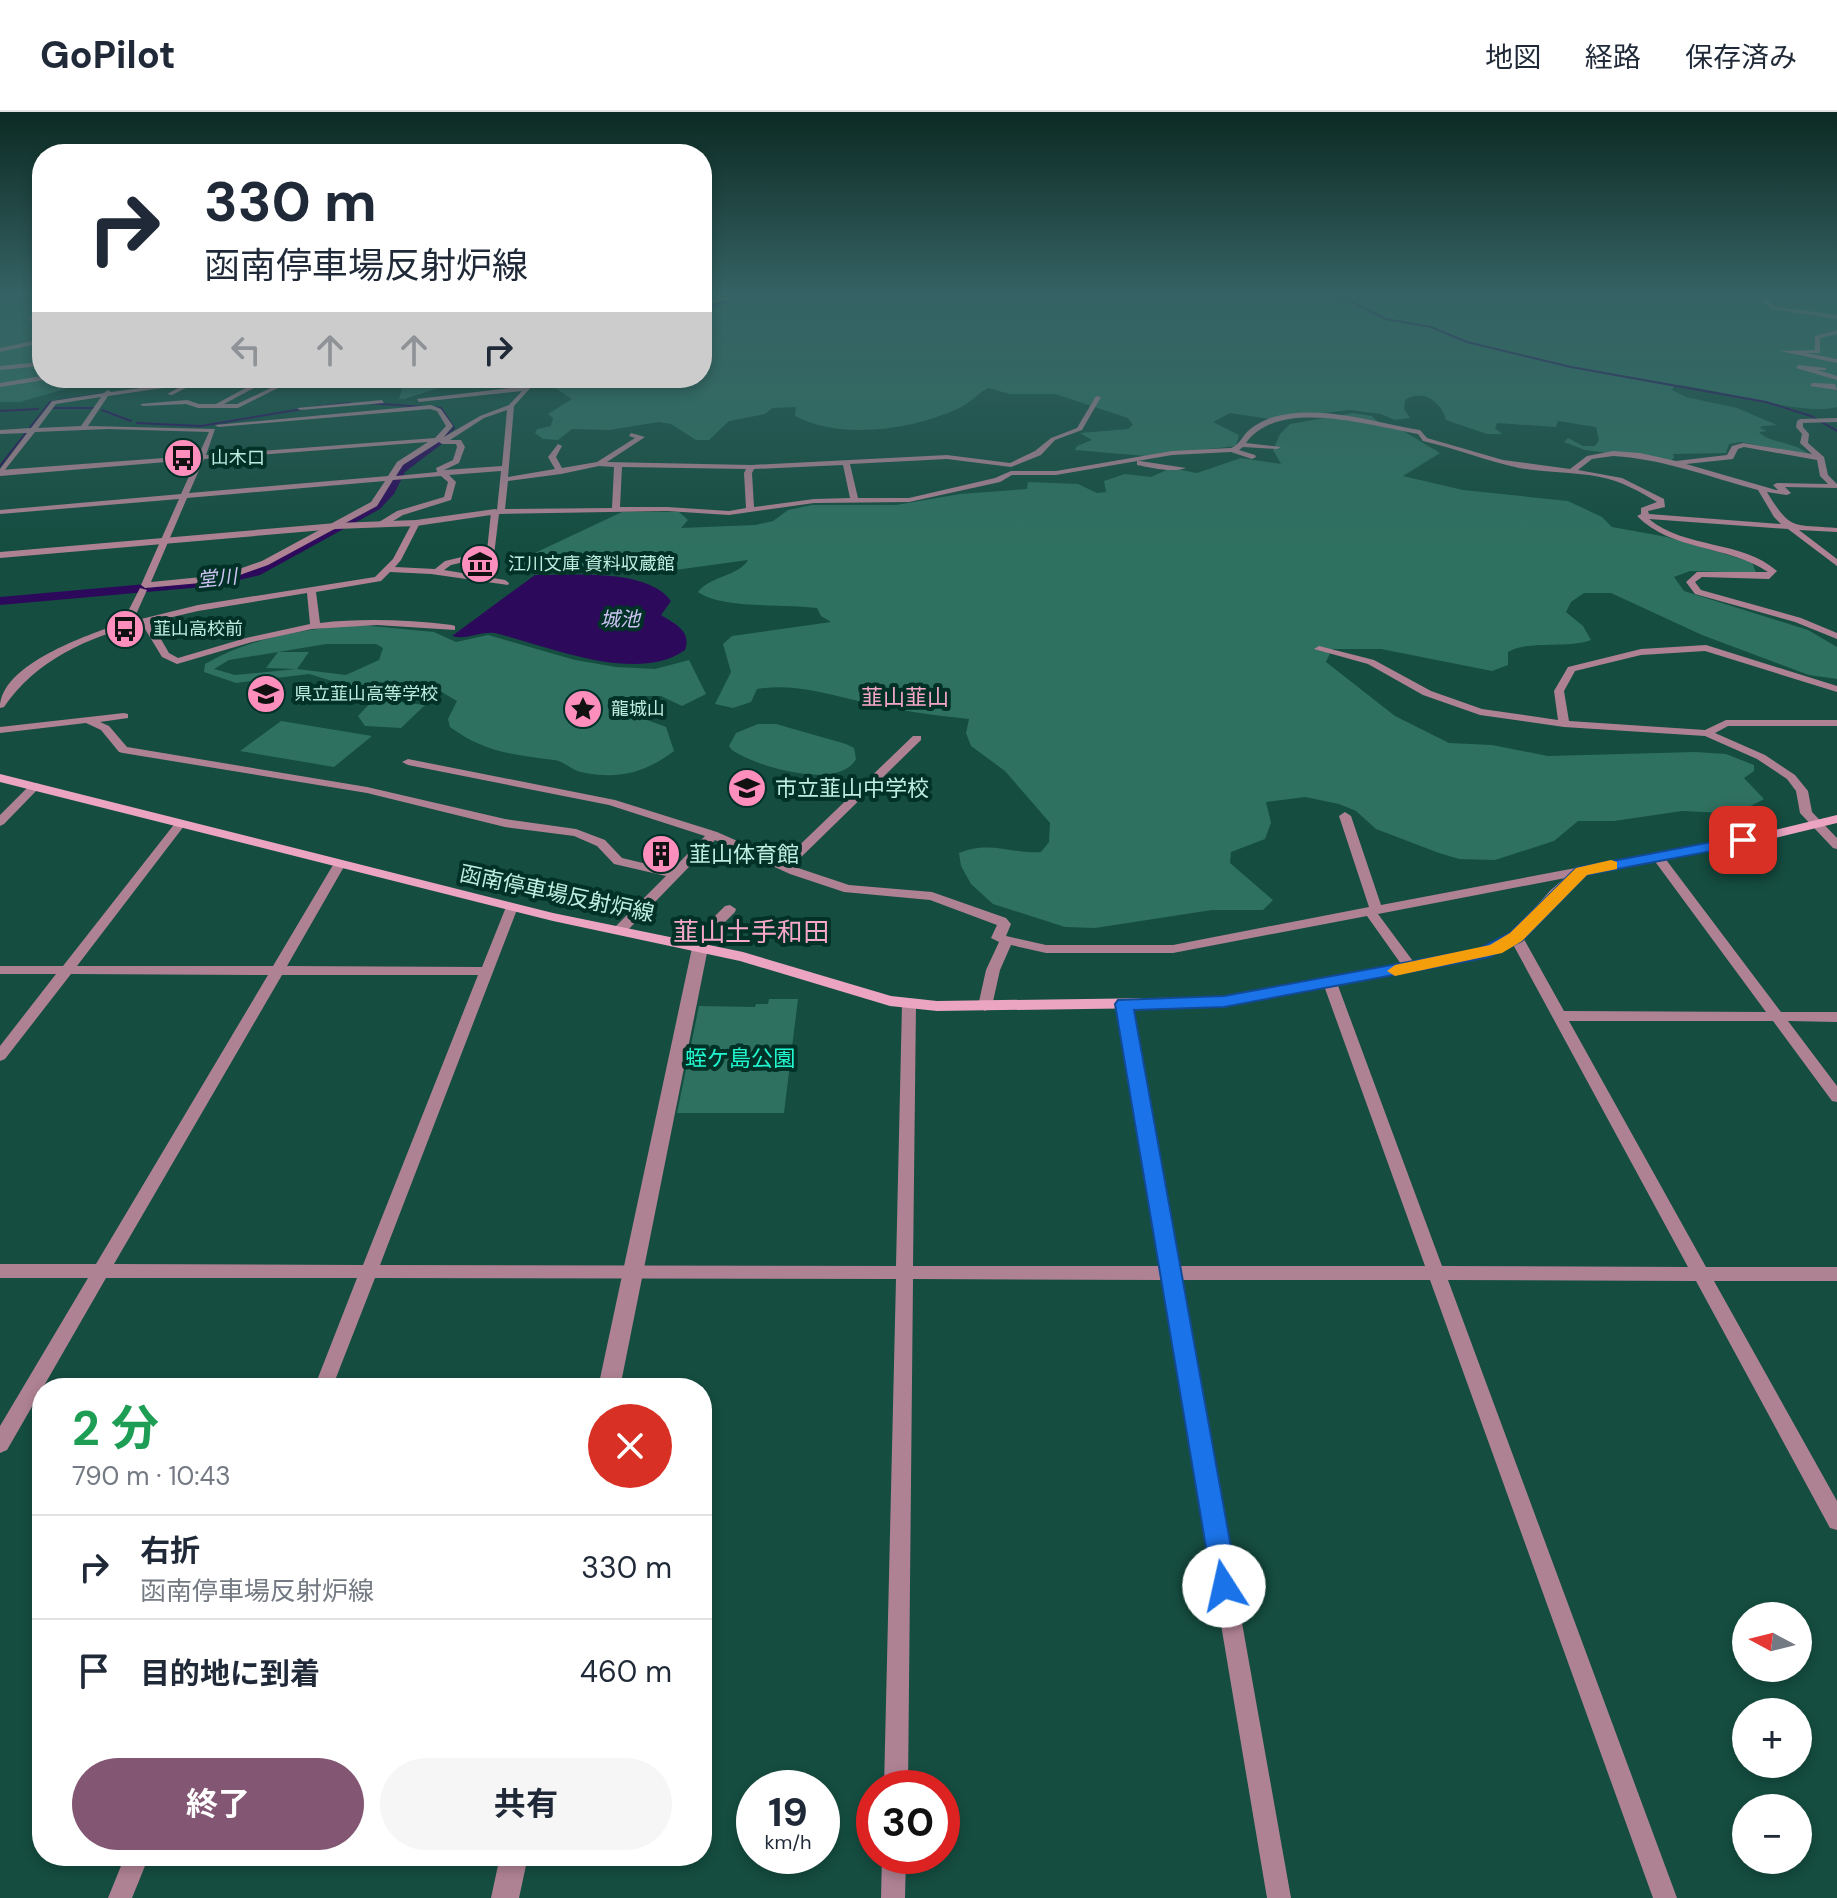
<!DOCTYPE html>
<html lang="ja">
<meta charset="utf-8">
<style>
body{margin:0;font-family:"DM Sans","Noto Sans JP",sans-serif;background:#f6f6f7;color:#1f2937;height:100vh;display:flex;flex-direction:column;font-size:30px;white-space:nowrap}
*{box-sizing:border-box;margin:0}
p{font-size:26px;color:#747a83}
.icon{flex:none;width:44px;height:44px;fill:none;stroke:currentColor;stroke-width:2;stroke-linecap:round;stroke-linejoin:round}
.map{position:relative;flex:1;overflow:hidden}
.sheet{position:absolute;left:32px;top:1266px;width:680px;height:488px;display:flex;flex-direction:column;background:#fff;border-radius:32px;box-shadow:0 4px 12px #0003}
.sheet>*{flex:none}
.banner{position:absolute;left:32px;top:32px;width:680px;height:244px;border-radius:32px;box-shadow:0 4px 12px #0003;background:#fff;color:#1f2937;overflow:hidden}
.needle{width:52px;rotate:277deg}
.fabs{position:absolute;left:1732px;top:1490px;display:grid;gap:16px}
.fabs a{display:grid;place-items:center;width:80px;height:80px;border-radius:50%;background:#fff;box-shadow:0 4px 12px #0003;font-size:40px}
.speed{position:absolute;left:736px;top:1658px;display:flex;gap:16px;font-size:40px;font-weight:700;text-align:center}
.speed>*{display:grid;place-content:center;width:104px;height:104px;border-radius:50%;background:#fff;box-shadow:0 4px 12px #0003;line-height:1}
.speed small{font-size:20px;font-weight:400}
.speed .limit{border:12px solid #d22;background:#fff;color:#111}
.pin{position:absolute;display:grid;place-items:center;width:68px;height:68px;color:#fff;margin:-34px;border-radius:16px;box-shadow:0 4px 12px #0006}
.me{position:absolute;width:88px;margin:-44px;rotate:350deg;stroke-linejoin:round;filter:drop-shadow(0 0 6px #0008)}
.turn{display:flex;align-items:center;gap:28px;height:168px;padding:0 40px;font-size:36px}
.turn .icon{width:104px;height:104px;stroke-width:2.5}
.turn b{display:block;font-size:56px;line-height:68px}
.lanes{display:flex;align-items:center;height:76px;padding:0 40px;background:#0003;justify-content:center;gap:40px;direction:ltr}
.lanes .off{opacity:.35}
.round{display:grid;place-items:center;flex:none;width:84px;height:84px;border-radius:42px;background:#f6f6f7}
.head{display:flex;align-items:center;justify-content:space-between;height:136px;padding:0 40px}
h1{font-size:48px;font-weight:700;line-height:60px;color:#1e9e55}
.action{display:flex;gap:16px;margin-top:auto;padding:16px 40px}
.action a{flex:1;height:92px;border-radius:48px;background:#835673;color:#fff;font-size:32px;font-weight:700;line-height:92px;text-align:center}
.action a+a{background:#f6f6f7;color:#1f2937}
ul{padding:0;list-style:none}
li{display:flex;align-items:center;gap:24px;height:104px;padding:0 40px;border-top:2px solid #e0e1e3}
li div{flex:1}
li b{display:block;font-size:30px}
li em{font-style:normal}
header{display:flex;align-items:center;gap:48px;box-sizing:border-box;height:112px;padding:0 40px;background:#fff;border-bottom:2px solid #e0e1e3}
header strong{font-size:38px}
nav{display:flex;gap:44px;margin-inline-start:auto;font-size:28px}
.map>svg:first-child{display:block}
</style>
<header>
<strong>GoPilot</strong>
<nav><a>地図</a><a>経路</a><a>保存済み</a></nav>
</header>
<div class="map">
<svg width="1837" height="1786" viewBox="0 0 1837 1786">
<rect width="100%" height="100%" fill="#154d40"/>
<g fill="#2f7161" fill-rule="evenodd">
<polygon points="0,182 42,182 42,266 154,266 89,270 20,290 0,290"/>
<path d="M702 182H1837V295C1803 305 1718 276 1675 273L1672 278 1686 285 1737 296 1777 313 1762 314 1760 316 1767 319 1759 320C1770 332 1795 329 1810 343L1741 330 1729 332 1726 341 1673 342 1674 346 1670 349 1585 338 1564 330 1568 326 1583 334H1595L1599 328 1596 315 1558 309 1556 315 1497 311 1495 316 1502 322H1487L1446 308C1442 290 1422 276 1405 288L1404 297 1410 306 1395 308 1381 302 1349 298 1270 307 1230 301 1213 310 1239 323 1236 334 1145 344 1075 338 1077 334 1092 328 1080 321 1128 317 1133 313 1128 306 1055 282H1010L988 276C977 282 969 292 957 297 911 318 841 328 795 304L796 295 772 296 765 302 729 309 709 328H696L671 312 659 310 609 318 572 317 558 328 543 327 535 321 537 317 551 314 553 306 548 302 572 287 552 274H573L602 266H702Z"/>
<polygon points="365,266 471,266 404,287 399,287 404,270"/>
<path d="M1353 301 1372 304 1381 313 1405 320 1440 341 1403 364 1463 378 1568 389 1602 405 1612 415 1667 425 1752 450 1756 461 1690 459 1674 465 1684 479 1808 518 1837 535V567L1809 563 1702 523 1611 481H1584L1571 490 1566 500 1583 514 1591 528C1566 537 1528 528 1508 540V553L1492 559 1381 537H1332L1326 550 1395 604 1449 631 1492 633 1548 644 1695 640 1726 642 1754 653V659L1744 666 1764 687 1745 697 1726 701 1682 699 1614 709H1578L1554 729 1495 748 1459 747 1439 741 1376 717 1356 699 1339 692 1305 685 1266 690 1271 711 1265 727 1231 740 1230 751 1273 788 1263 798H1212L1095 816 1065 815 993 792 971 772 961 754 959 741C989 728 1011 742 1041 740L1049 730 1050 711 1005 659 971 634 966 621 969 607C939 604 910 600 881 594 839 586 800 570 757 577L751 590 733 596 715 592 731 560 723 532 732 524 831 510 821 504 817 496C786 492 721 497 698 480 710 464 739 464 748 448L675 458 596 453 519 458 522 447 622 400H679L688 408 681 416 755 413 773 409 788 398 812 393H896L960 382 1027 377 1028 370 1078 372 1097 381 1106 380 1104 369 1125 362 1151 365 1171 356 1197 361 1241 346 1281 352 1273 338 1280 322 1290 312Z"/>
<path d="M361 513 434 520 456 530 488 523 575 548 616 555 655 557 689 548 706 582 682 594 661 584H634L631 602 666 615 674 639C645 661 618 668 581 660 571 658 564 649 554 648 513 643 484 640 450 615L448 607 457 589 423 569 359 577 309 562 236 571 204 560 205 552C251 525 309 516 361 513ZM326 532H376L383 536 379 548 346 563 297 557 309 540H278L266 556 296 557 235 563 214 557 229 548Z"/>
<polygon points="374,587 425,593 401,616 365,614 358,604"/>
<polygon points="281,609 372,624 334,655 240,639"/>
<path d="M758 612H776L846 632 854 636 856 647C839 679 756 655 732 638L729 634 736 621Z"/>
<polygon points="769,887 798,887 784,1001 677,1001 699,894 755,895 756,892 768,892"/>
</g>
<path fill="#2d095c" d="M535 463C573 463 648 456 671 489L661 503C675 512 692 519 685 538 638 572 550 535 499 522 482 517 468 529 452 524Z"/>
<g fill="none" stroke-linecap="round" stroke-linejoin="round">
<g stroke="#2d095c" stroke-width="2">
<polyline points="1335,182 1386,207 1431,215 1467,230 1571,255 1766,290 1811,304 1837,319"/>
<polyline points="174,273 183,271 182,266"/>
<polyline points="367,291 441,296 454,316 437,331"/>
<polyline points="315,295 350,291"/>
<polyline points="52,296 95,296"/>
<polyline points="102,298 131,309"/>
<polyline points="0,299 38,297"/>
<polyline points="137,311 201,314 302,297"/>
<polyline points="0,354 50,290 101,282"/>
</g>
<g fill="#2d095c" fill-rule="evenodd">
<polygon points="729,182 738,182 728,191 702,199 702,193"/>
<polygon points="433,329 443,331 405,360 394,382 380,397 260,463 214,474 0,493 0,485 214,466 250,457 372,391 383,380 396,356"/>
</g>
<g fill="#af8293" fill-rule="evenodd">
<polygon points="745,182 752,183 702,193 702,189"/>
<polygon points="1742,182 1765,186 1776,195 1837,203 1837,207 1772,197 1761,188"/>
<polygon points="1837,218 1837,222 1820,226 1820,241 1806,241 1837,247 1837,251 1780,239 1815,238 1815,224"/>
<polygon points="1798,253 1826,256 1826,258 1817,258 1837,264 1837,268 1796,256"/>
<polygon points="214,266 236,266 194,272 172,283 167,282 191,269"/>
<path d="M256 266H269L288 271 238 296H198L186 292 143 294 140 292 187 288 199 292H216L260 268ZM267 269 279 272 237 292H224Z"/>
<path d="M543 266H553L534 272 514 294 508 365 555 357 548 345 558 332 562 334 556 345 562 356 597 350 635 326 629 324 631 321 645 325 607 350 751 353 947 343 1010 351 1035 339 1051 326 1077 316 1096 284 1101 285 1082 318 1055 328 1041 343 1011 355 947 347 850 352 858 386H909L995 366 1011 359H1056L1172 339 1231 336C1240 332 1241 326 1248 319 1253 314 1263 309 1270 306 1317 291 1373 310 1420 318L1427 326 1503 348 1570 357 1587 344 1613 339 1640 341 1676 349 1727 343 1732 334 1743 331 1812 342 1800 331 1802 322 1796 315 1797 309 1800 307 1837 306V310L1803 311V315L1809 322 1808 331 1824 345 1828 363 1837 372V376L1785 375 1791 381 1787 383 1767 380C1791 420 1794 412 1837 416V420L1799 418 1837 447V454L1788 417 1649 407C1685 437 1742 428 1777 459L1769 467 1702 465 1695 470 1701 478 1801 506 1837 521V527L1795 510 1695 482 1686 470 1697 460H1768C1728 433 1671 439 1637 404L1641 402V396L1657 390C1639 379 1621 369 1600 365 1574 360 1546 361 1519 356 1486 349 1455 336 1423 329L1418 322C1370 314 1279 285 1246 331L1281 335 1277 337 1243 335 1239 338 1255 343 1256 345 1252 347 1231 340 1172 343 1056 363H1012L1000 370 909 390 814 391 729 403 667 399 499 402 494 443 451 453 444 458 505 468 509 471 508 473 431 462 390 460 381 469 316 480 320 511C364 506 407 508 452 513L455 514V518L377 513 312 517 252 530 177 552 162 545 142 512C88 525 36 548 4 595L0 596C0 552 88 523 122 511L140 476 147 478 133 509 198 493 375 465 393 447 412 411 416 409 420 411 401 448 395 455 435 457 445 449 487 439 491 400 497 398 501 359 449 363 456 370 451 388 403 403 385 414H379V410L397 399 444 385 448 370 441 364 393 368 377 394 268 453 223 469 145 476 141 473 179 387 0 402V398L181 382 209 320 108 317 35 320 0 364V357L27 321 0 322V318L31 316 52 289 104 281 108 278 111 280 175 271 177 274 108 284 88 314 215 317 206 343 435 326 446 314 437 299 430 297 218 315 215 313 431 293 441 297 453 314 444 325 480 304 509 293 522 279 419 290 417 287 526 274 530 270ZM101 285 81 314 38 316 56 292ZM507 298 502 354 444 358 459 351 465 335 461 328H450L484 306ZM428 330 397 350 388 364 189 381 204 347ZM439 330 442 332H456L457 335 453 348 436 356 437 360 396 364 403 353ZM1744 335 1817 348 1820 364 1828 372 1777 371 1773 373 1778 378H1776L1686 352 1733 347 1738 337ZM1613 344C1664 347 1709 365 1758 378L1774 405 1781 412 1649 402 1648 399 1665 395 1664 387 1622 366 1578 358 1592 347ZM843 353 850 386 814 387 754 395 752 361 754 357ZM599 354 614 355 612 396 505 397 508 369 561 362ZM622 355 746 357 744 361 746 396 729 399 667 395H620ZM385 369 371 390 262 449 222 463 151 470 187 386ZM307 481 310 512 246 526 178 546 169 541 151 510 198 499Z"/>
<polygon points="1812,271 1835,272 1837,278 1810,274"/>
<polygon points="382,288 384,291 300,298 297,296"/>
<path d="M1140 349 1186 356C1171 361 1153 356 1137 353V349Z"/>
<polygon points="1706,533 1837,574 1837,580 1705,539 1641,543 1575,559 1564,579 1569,609 1705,618 1726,608 1837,608 1837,614 1728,614 1715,621 1765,643 1795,663 1808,679 1812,700 1837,726 1837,737 1833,736 1800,701 1796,679 1787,667 1757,647 1705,624 1564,615 1480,603 1423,583 1368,552 1314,537 1319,534 1374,548 1431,579 1482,597 1558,608 1554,579 1568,555 1641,537"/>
<polygon points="124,601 128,602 128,606 100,610 109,614 127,635 367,675 505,707 576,717 605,728 622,746 672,758 705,724 609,693 408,653 402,650 408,647 615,688 717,720 783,749 913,624 921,624 921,628 792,754 849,773 932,780 1006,806 1011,812 1006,824 1046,833 1173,833 1369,795 1339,704 1345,700 1351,704 1381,793 1581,755 1587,759 1581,763 1378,802 1418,856 1411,860 1406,859 1367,804 1173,841 1046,841 1011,833 1000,858 992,894 985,899 978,894 986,858 999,830 991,826 997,813 930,788 844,780 790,762 715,728 625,821 615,821 613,818 615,815 666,764 614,752 597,734 574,724 505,715 367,681 123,641 119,640 101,618 86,611 0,621 0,615"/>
<polygon points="35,671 39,672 39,676 4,712 0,714 0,703 31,672"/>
<path d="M180 708 184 710V714L77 854H273L333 753 339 749 345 753 287 854 482 855 506 795 512 791 518 795 380 1153 896 1154 902 892 909 888 916 892 913 1154H1161L1117 892 1124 888 1131 892 1178 1154H1425L1323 871 1330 867 1337 871 1442 1154 1688 1155 1509 825 1516 821 1521 822 1564 899 1766 900 1651 744 1653 741H1661L1781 900H1837V910L1788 909 1837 974V990L1832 989 1773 909H1569L1706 1155H1837V1169H1714L1837 1389V1418L1830 1416 1696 1169 1448 1168 1677 1786H1653L1430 1168H1181L1291 1786H1267L1163 1168 913 1167 908 1676H884L896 1167 375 1166 332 1276H314L357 1166H106L7 1338 0 1341V1314L88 1166H0V1152H96L268 863 71 862 5 947 0 949V934L56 862H0V854H63L176 710ZM282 863H478L363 1153 114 1152Z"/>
<polygon points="730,793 736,797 735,800 698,837 688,837 686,834 688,831 725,794"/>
<polygon points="125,1744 149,1744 132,1786 108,1786"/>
<polygon points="882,1744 906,1744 905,1786 881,1786"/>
</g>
<g fill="#af8293" fill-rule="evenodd">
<polygon points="42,190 42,196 34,206 42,208 42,212 28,208"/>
<polygon points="42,227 42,231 0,240 0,236"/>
<polygon points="42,250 42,254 0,258 0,254"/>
<polygon points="42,264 45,268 0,275 0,271"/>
<polygon points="205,343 205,347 202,347 0,364 0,358"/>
<polygon points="495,397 498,398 498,402 416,414 336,417 0,446 0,440 336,411 416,408"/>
<polygon points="700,831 708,836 620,1276 598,1276 692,836"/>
<polygon points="500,1744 528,1744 519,1786 491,1786"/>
</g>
<polygon fill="#eba5c0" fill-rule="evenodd" points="0,662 553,801 743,840 891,884 937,889 1224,885 1479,837 1511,822 1550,779 1576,756 1771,719 1837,703 1837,711 1771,727 1586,762 1560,785 1521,828 1483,846 1224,895 937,899 890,894 740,849 553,809 0,670"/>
</g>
<linearGradient id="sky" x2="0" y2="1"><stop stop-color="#0c2a23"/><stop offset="0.42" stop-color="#356264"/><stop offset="1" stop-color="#356264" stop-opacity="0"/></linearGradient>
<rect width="1837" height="432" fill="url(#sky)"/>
<polygon fill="#1a73e8" stroke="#114b97" stroke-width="2" points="1743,724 1749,725 1749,732 1586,763 1522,829 1489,845 1224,895 1134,898 1238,1474 1234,1483 1224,1487 1214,1483 1115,892 1118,888 1224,884 1478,837 1510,821 1576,756"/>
<polygon fill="#f59e0b" points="1611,748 1617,750 1617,757 1587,763 1522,829 1502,841 1395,864 1387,859 1395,853 1490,833 1510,821 1576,756"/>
<defs>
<g id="bus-disc" transform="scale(2)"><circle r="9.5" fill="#fe8ebc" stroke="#023127"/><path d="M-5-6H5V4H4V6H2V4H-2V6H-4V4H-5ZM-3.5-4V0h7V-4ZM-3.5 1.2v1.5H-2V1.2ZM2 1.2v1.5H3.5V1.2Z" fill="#111"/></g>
<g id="museum-disc" transform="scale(2)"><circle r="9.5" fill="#fe8ebc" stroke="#023127"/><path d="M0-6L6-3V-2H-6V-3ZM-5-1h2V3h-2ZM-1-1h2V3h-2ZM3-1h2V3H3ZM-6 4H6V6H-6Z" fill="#111"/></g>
<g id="school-disc" transform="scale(2)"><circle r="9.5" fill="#fe8ebc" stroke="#023127"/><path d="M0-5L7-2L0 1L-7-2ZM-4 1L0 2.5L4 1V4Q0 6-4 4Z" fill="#111"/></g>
<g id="sight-disc" transform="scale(2)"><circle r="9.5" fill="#fe8ebc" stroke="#023127"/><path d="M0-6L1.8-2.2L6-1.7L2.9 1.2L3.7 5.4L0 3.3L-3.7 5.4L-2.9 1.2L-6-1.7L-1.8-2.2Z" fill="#111"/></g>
<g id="building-disc" transform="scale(2)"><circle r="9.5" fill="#fe8ebc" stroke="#023127"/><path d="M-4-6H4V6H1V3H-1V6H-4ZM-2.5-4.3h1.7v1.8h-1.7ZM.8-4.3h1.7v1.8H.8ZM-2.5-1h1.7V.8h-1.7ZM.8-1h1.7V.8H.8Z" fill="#111"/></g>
</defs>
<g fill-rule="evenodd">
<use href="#bus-disc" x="183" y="346"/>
<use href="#museum-disc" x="480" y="452"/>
<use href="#bus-disc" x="125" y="517"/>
<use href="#school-disc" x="266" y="582"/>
<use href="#sight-disc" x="583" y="597"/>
<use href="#school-disc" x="747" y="676"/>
<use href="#building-disc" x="661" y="742"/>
</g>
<g text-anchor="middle" stroke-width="8" stroke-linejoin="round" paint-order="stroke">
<g font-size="18" fill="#bfeddf" stroke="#023127" text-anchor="start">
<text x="211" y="352">山木口</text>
<text x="508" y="458">江川文庫 資料収蔵館</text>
<text x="153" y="523">韮山高校前</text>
<text x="294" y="588">県立韮山高等学校</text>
<text x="611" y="603">龍城山</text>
</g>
<g font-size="20" font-style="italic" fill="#cec4f3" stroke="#023127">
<text transform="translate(217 466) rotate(-6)" y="7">堂川</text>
<text x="620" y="514">城池</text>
</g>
<g font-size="22" fill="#f7a8c7" stroke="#023127">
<text x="905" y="593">韮山韮山</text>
</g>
<g font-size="22" fill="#bfeddf" stroke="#023127" text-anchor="start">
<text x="775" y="684">市立韮山中学校</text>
<text x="689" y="750">韮山体育館</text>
</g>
<g font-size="22" fill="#bfeddf" stroke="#023127">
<text transform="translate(557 781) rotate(12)" y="8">函南停車場反射炉線</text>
</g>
<g font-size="22" fill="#21f8cf" stroke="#023127">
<text x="740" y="954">蛭ケ島公園</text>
</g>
<g font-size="26" fill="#f7a8c7" stroke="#023127">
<text x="751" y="829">韮山土手和田</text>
</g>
</g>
</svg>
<div class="fabs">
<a><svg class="needle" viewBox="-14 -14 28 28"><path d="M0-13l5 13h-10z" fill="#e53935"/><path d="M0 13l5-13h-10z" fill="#747a83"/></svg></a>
<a>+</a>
<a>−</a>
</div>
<div class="speed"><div>19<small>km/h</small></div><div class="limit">30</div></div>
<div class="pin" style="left:1743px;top:728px;background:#d93025"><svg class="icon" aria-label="arrive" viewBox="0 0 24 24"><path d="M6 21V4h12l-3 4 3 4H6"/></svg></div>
<svg class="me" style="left:1224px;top:1474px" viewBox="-20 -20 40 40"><circle r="19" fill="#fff"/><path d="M0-13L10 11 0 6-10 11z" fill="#1a73e8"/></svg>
<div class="banner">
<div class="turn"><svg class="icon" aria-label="right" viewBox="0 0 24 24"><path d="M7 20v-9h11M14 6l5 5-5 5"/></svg><div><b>330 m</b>函南停車場反射炉線</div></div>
<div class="lanes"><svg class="icon off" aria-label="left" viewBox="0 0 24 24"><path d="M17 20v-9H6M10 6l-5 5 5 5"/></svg><svg class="icon off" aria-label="ahead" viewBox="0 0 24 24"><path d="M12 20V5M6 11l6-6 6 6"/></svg><svg class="icon off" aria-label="ahead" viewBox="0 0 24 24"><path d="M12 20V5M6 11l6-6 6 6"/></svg><svg class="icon" aria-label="right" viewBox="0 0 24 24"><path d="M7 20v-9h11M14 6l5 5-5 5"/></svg></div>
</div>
<section class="sheet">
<div class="head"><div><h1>2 分</h1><p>790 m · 10:43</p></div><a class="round" style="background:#d93025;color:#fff"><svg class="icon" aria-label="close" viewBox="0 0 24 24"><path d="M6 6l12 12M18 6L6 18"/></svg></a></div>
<ul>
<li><svg class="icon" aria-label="right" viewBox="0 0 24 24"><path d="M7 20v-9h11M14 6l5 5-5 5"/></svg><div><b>右折</b><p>函南停車場反射炉線</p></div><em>330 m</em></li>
<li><svg class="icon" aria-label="arrive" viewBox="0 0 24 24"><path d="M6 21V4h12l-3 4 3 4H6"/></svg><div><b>目的地に到着</b></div><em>460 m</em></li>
</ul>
<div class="action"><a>終了</a><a>共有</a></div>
</section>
</div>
